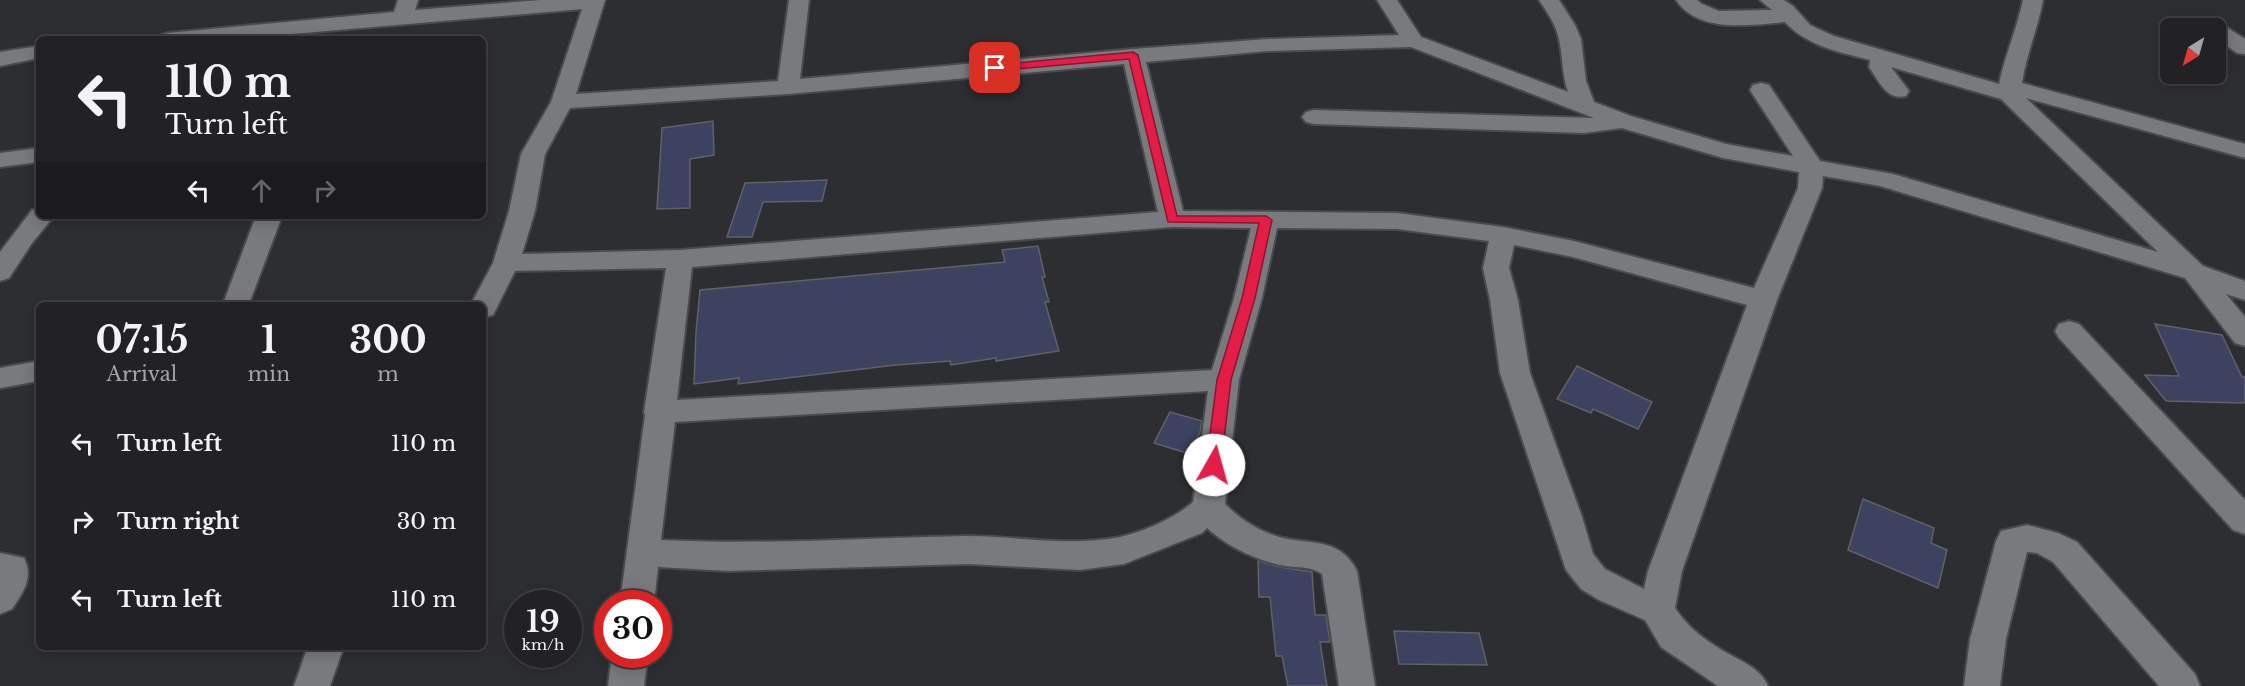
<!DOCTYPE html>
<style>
body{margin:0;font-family:"Libre Baskerville",serif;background:#2a2a2d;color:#f1f3f6;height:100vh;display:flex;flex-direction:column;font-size:22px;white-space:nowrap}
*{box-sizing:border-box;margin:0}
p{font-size:20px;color:#a2a4a7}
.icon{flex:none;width:33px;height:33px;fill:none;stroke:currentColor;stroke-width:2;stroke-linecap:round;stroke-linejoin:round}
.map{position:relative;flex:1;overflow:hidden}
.sheet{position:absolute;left:36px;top:302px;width:450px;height:348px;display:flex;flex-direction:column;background:#222225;border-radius:9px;box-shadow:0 3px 15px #0003,0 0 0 2px #3f3f42}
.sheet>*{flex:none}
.guide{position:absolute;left:36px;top:36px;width:450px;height:183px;border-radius:9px;box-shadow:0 3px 15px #0003,0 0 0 2px #3f3f42;background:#222225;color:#f1f3f6;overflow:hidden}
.needle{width:39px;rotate:217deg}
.buttons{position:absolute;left:2160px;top:18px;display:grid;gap:12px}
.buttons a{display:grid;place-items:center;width:66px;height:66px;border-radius:9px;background:#222225;box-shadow:0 3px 15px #0003,0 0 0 2px #3f3f42;font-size:30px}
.speed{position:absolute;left:504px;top:590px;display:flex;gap:12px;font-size:30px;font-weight:700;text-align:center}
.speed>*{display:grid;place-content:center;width:78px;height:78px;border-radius:50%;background:#222225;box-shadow:0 3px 15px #0003,0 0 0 2px #3f3f42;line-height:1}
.speed small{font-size:15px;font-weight:400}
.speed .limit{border:9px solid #d22;background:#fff;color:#111}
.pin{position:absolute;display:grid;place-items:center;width:51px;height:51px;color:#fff;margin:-26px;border-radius:12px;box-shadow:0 3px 9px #0006}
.me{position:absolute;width:66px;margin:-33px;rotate:7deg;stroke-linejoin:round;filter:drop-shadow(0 0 4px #0008)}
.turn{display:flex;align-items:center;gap:21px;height:126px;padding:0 30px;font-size:27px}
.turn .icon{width:78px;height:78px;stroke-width:2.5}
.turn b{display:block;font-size:42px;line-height:51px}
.lanes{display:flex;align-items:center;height:57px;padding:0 30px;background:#0003;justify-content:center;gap:30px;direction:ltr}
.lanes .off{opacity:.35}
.eta{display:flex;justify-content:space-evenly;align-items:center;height:102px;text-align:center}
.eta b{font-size:36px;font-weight:700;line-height:42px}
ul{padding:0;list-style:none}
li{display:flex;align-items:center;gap:18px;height:78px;padding:0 30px}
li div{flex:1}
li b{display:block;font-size:22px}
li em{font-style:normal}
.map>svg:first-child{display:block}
</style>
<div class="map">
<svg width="2245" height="686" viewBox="0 0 2245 686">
<rect width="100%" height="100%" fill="#2d2e31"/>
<g fill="#3d4261" stroke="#606165" stroke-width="1.5">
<polygon points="713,121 714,155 690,159 690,208 657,209 662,128"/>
<polygon points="827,180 822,201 763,202 752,237 727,237 745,183"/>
<polygon points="1038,246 1045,277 1042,277 1049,302 1045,302 1059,351 996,361 996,358 951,365 950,361 896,365 738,384 739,378 694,384 696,332 700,290 1005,262 1002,250"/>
<polygon points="2155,324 2222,335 2242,377 2245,377 2245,403 2166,401 2145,375 2179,376"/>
<polygon points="1577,366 1652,402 1638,429 1593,409 1591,413 1557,399"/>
<polygon points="1170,412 1202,421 1200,432 1190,454 1154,443"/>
<polygon points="1863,499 1934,528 1931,543 1947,550 1938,588 1848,550"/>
<polygon points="1258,561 1285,568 1312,572 1315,615 1326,615 1330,642 1320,642 1327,686 1288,686 1282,656 1276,656 1270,597 1259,597"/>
<polygon points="1394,631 1479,633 1487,665 1399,664"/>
</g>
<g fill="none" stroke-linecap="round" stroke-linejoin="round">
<g stroke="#494a4d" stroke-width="4">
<g id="minor">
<path d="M398 0H418L415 10 541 0H605L576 94 778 81 789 0H809L800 79 1133 49 1268 39 1399 35 1377 0H1397L1421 37 1568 92C1562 75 1563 57 1559 39 1556 24 1547 12 1539 0H1559L1575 25 1581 39 1586 81 1594 102 1631 116 1726 144 1793 156 1750 90 1753 85 1761 83 1769 85 1820 161 1893 174 2158 252 2001 99 1891 67 1909 91 1906 96C1887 101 1879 81 1869 67L1870 60C1839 52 1807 46 1785 22 1750 25 1699 34 1676 0H1697L1702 4 1719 11 1772 10 1760 0H1784L1793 6 1810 25 1834 36 1999 84C2005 55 2017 29 2023 0H2043C2038 28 2026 55 2022 83L2245 144V158L2026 98 2203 266 2245 281V300L2226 294 2245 317V346L2235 343 2185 278 1880 186 1823 176 1822 188 1777 300 1682 571 1675 608C1687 626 1702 638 1720 649 1738 660 1760 667 1768 686H1718L1661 647 1645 620 1599 600 1581 589 1566 570 1500 373 1490 300 1483 268 1489 241 1397 229 1277 228 1262 298 1239 380 1225 504C1239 518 1257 530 1276 536 1307 546 1339 535 1357 571L1375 686H1339L1322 574C1311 566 1298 568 1285 566 1257 561 1228 547 1207 528L1202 533 1124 564 1080 570 969 564 729 571 658 567 654 603H620L645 415 644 412 666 268 515 271 493 315 483 317V304H471L493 263 509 211 521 154 551 102 582 9 235 39H157L161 35 168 33 394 12ZM1411 47 1594 118 1314 110 1306 112 1302 117 1306 122 1314 124 1584 133 1622 128 1723 158 1799 172 1798 188 1754 288 1574 241 1503 227 1397 213 1183 211 1146 62 1268 51ZM1124 64 1158 212 680 250 522 254 535 211 545 154 570 108 788 94ZM1172 227 1251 228 1234 298 1212 370 677 400 692 267ZM1514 245 1573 257 1747 305 1648 571 1644 589 1605 569 1593 554 1582 517 1530 373 1518 300 1509 268ZM1208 391 1193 502C1175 518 1143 532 1120 537 1068 547 1017 536 966 536 864 538 763 545 661 540L675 422Z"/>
<polygon points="2216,23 2223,25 2245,39 2245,54 2237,53 2216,38 2216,28 2206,28 2209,25"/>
<polygon points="39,46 39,58 0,66 0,52"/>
<polygon points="39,148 39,162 0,167 0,153"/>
<polygon points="39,209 39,216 54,216 32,243 9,278 0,281 0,252 32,210"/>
<polygon points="256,216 282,216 249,304 223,304"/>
<polygon points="2069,321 2079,324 2245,500 2245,534 2233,530 2059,338 2055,331 2059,324"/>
<polygon points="39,361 39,381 0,388 0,368"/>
<polygon points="2027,525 2058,533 2077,542 2195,674 2200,686 2159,686 2053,562 2037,553 2027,552 2006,639 2000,686 1964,686 1970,639 1996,541 2001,531"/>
<path d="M0 553 24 558C34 578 23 592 12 609L0 614Z"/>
<polygon points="308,646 344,646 330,686 294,686"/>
<polygon points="612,654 648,654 644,686 608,686"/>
</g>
</g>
<use href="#minor" fill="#797a7e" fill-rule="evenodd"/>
</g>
<polygon fill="#e11d48" stroke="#92132f" stroke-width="1.5" points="1133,52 1138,55 1177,216 1266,216 1272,220 1255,298 1231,380 1221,465 1219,469 1208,469 1206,465 1217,380 1242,298 1259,223 1168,222 1129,59 995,71 990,68 995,65"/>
</svg>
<div class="buttons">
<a><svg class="needle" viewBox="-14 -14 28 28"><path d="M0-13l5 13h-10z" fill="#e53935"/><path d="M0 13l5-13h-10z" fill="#a2a4a7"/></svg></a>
</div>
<div class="speed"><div>19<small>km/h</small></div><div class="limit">30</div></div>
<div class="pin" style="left:995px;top:68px;background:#d93025"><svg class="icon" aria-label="arrive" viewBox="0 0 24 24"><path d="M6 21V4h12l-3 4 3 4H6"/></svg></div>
<svg class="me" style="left:1214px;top:465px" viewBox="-20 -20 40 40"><circle r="19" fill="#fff"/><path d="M0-13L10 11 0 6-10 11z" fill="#e11d48"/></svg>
<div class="guide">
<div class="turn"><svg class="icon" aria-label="left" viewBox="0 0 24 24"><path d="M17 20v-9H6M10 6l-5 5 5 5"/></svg><div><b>110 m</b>Turn left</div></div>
<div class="lanes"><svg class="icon" aria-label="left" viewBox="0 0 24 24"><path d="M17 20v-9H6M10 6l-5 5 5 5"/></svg><svg class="icon off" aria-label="ahead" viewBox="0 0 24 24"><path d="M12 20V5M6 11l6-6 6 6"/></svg><svg class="icon off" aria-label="right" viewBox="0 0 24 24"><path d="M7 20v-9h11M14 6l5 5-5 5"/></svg></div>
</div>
<section class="sheet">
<div class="eta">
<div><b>07:15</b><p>Arrival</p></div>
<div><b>1</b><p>min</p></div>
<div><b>300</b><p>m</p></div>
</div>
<ul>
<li><svg class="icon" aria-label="left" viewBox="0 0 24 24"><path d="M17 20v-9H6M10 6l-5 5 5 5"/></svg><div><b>Turn left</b></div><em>110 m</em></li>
<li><svg class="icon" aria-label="right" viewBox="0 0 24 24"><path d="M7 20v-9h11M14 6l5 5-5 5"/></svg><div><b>Turn right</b></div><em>30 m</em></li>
<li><svg class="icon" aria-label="left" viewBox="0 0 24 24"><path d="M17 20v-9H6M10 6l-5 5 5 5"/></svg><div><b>Turn left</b></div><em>110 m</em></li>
</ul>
</section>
</div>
